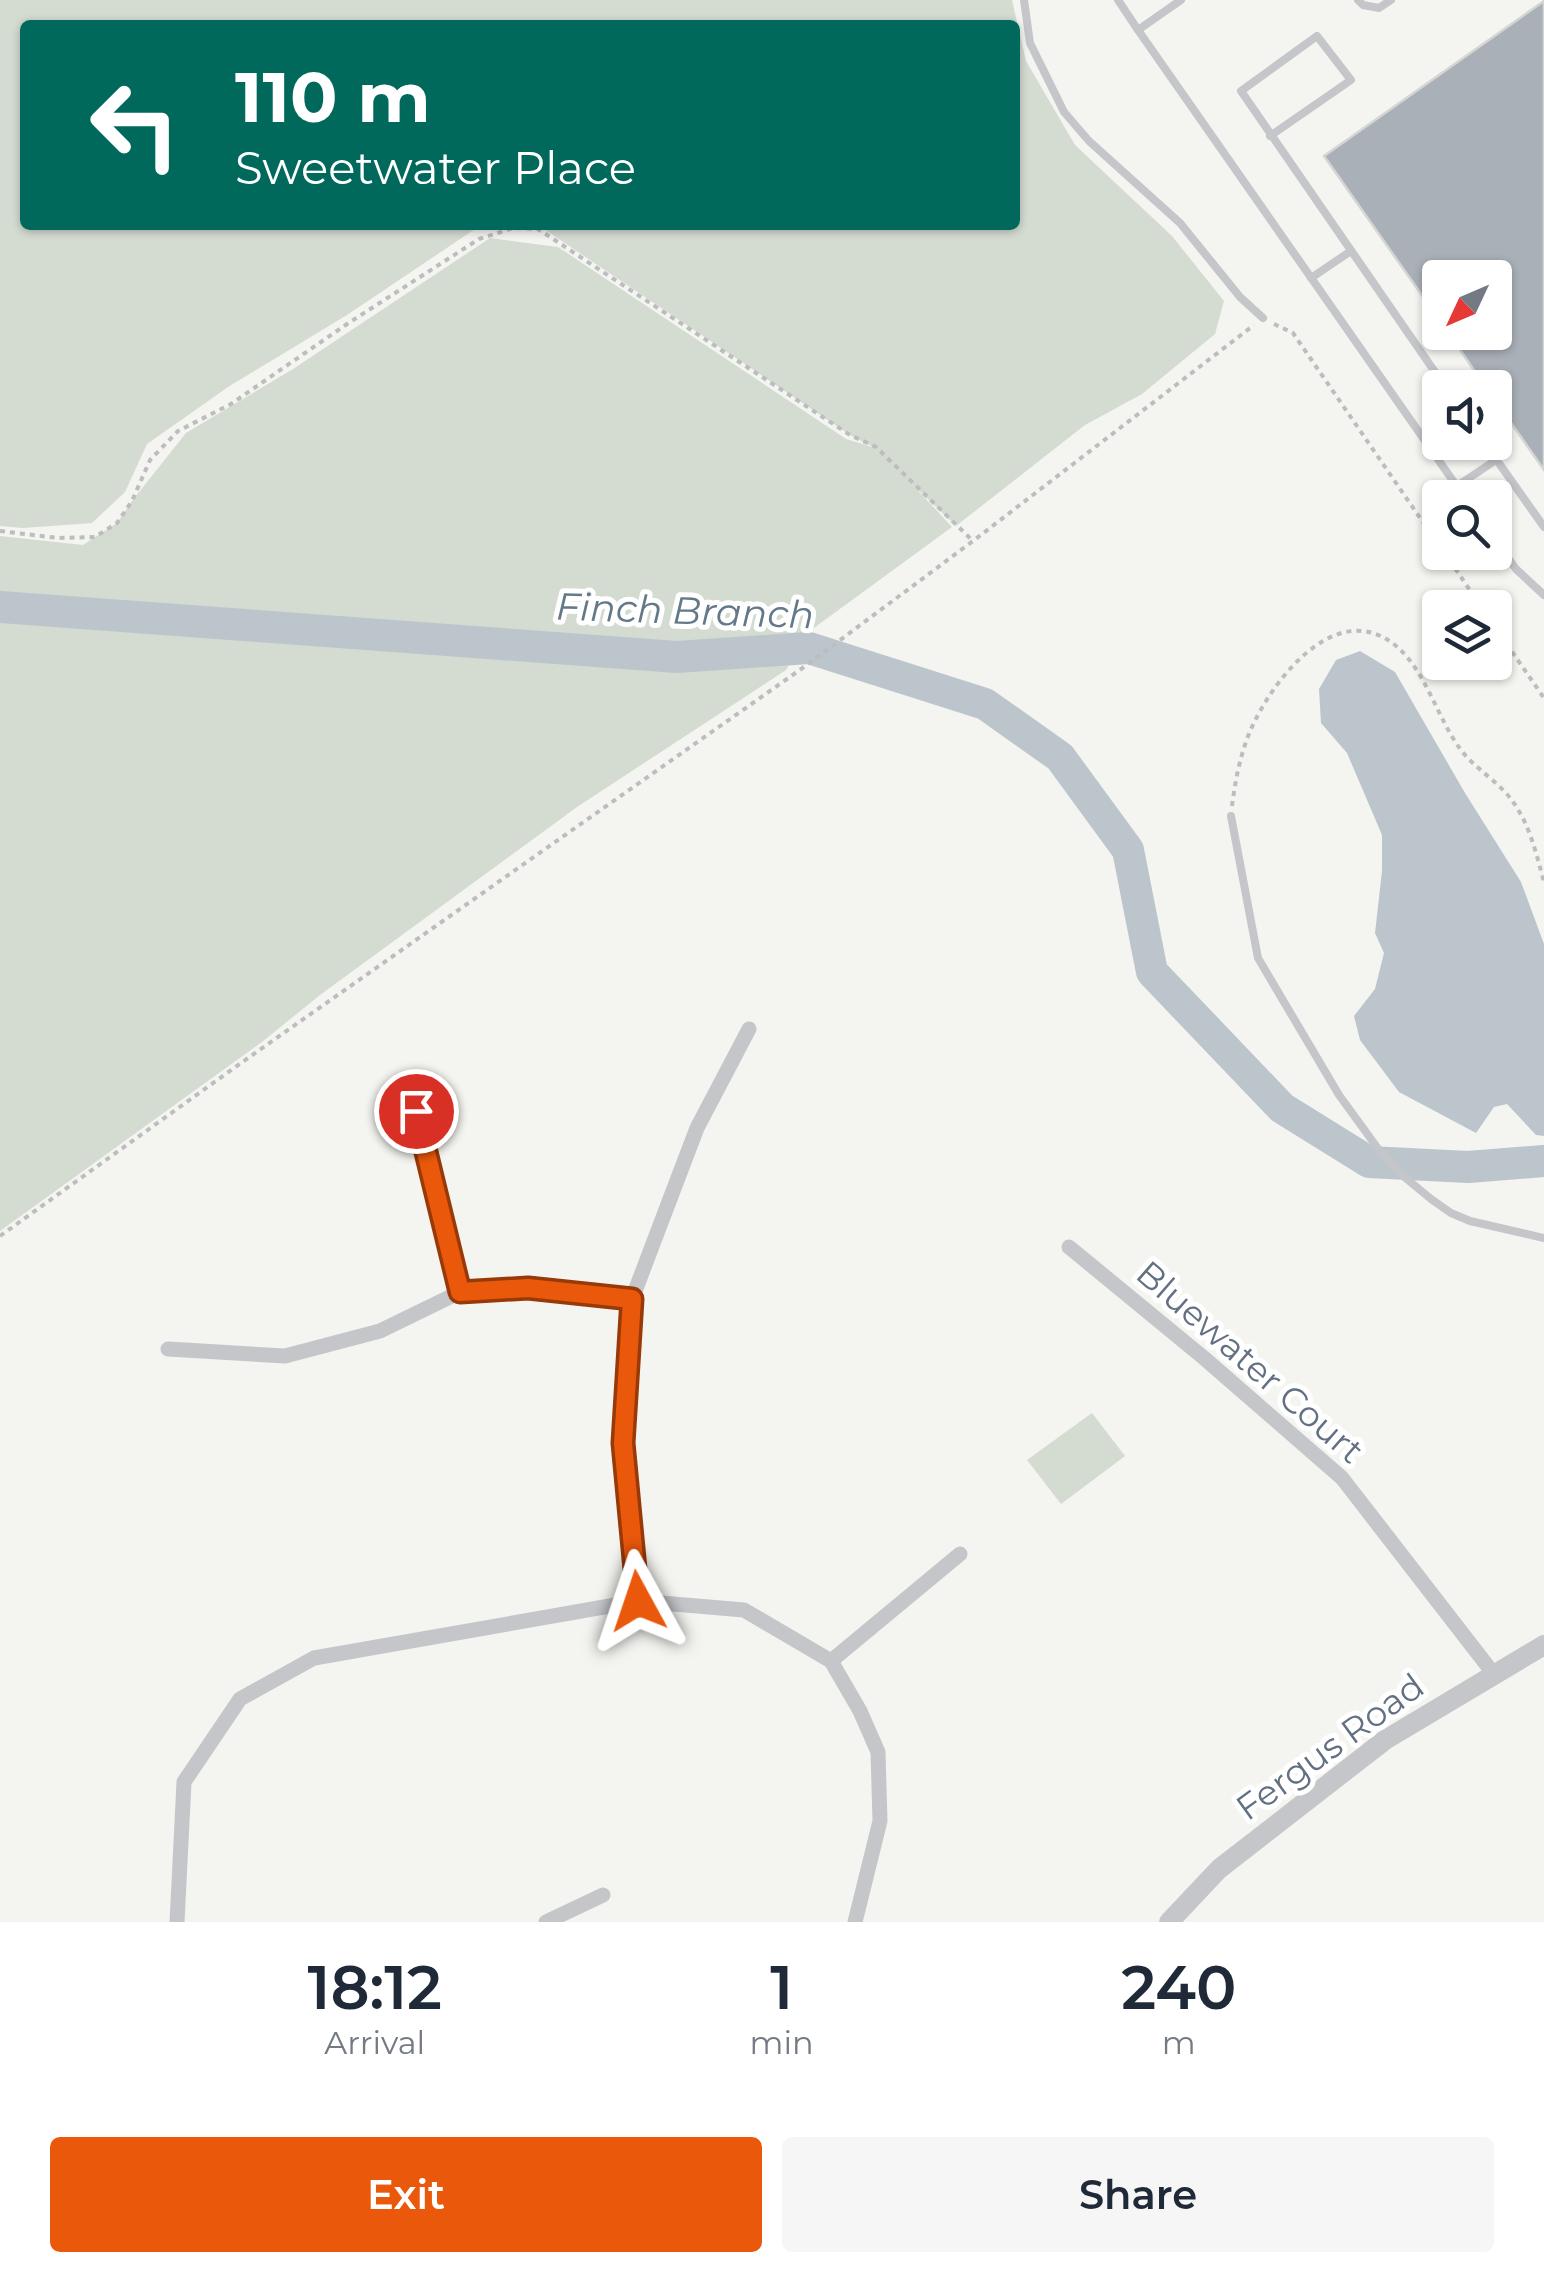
<!DOCTYPE html>
<style>
body{margin:0;font-family:Montserrat,sans-serif;background:#f6f6f7;color:#1f2937;height:100vh;display:flex;flex-direction:column;font-size:38px;white-space:nowrap}
*{box-sizing:border-box;margin:0}
p{font-size:32px;color:#747a83}
.icon{flex:none;width:55px;height:55px;fill:none;stroke:currentColor;stroke-width:2;stroke-linecap:round;stroke-linejoin:round}
.map{position:relative;height:1922px;overflow:hidden}
.side{display:flex;flex-direction:column;background:#fff;flex:1}
.side>*{flex:none}
.guide{position:absolute;left:20px;top:20px;width:1000px;height:210px;border-radius:10px;box-shadow:0 2px 8px #0004;background:#00695c;color:#fff;overflow:hidden}
.needle{width:65px;rotate:226deg}
.tools{position:absolute;left:1422px;top:260px;display:grid;gap:20px}
.tools a{display:grid;place-items:center;width:90px;height:90px;border-radius:10px;background:#fff;box-shadow:0 2px 8px #0004;font-size:50px}
.pin{position:absolute;display:grid;place-items:center;width:85px;height:85px;color:#fff;margin:-42px;border:5px solid #fff;border-radius:50%;box-shadow:0 2px 10px #0007}
.me{position:absolute;width:110px;margin:-55px;rotate:355deg;stroke-linejoin:round;filter:drop-shadow(0 0 8px #0008)}
.turn{display:flex;align-items:center;gap:35px;height:210px;padding:0 50px;font-size:45px}
.turn .icon{width:130px;height:130px;stroke-width:2.5}
.turn b{display:block;font-size:70px;line-height:85px}
.eta{display:flex;justify-content:space-evenly;align-items:center;height:170px;text-align:center}
.eta b{font-size:60px;font-weight:600;line-height:70px}
.primary-button{display:flex;gap:20px;margin-top:auto;padding:20px 50px}
.primary-button a{flex:1;height:115px;border-radius:10px;background:#ea580c;color:#fff;font-size:40px;font-weight:600;line-height:115px;text-align:center}
.primary-button a+a{background:#f6f6f7;color:#1f2937}
.map>svg:first-child{display:block}
</style>
<div class="map">
<svg width="1544" height="1922" viewBox="0 0 1544 1922">
<rect width="100%" height="100%" fill="#f4f4f0"/>
<g fill="#d4dbd1">
<polygon points="0,0 1012,0 1026,61 1075,145 1172,236 1224,301 1215,334 1142,394 1085,425 956,526 911,483 952,527 807,633 786,670 577,807 320,995 262,1042 0,1231 0,536 83,545 117,523 132,501 186,433 293,369 490,238 558,247 846,439 875,448 850,435 538,225 1015,225 1015,25 25,25 25,225 487,225 472,231 347,315 228,387 147,444 125,492 92,523 23,528 0,526"/>
<polygon points="1092,1413 1125,1456 1061,1504 1027,1460"/>
</g>
<polygon fill="#bcc5cc" points="1360,651 1395,672 1465,793 1521,882 1544,944 1544,1136 1536,1135 1507,1104 1494,1107 1476,1133 1399,1092 1360,1040 1354,1016 1375,989 1384,953 1375,933 1382,871 1382,835 1347,753 1321,723 1319,689 1336,660"/>
<g fill="none" stroke-linecap="round" stroke-linejoin="round">
<polyline stroke="#bcc5cc" stroke-width="32" points="0,607 677,657 809,648 985,704 1060,757 1128,850 1152,972 1282,1108 1369,1162 1468,1167 1544,1161"/>
</g>
<polygon fill="#a9b0b7" stroke="#d5d5d3" stroke-width="2.5" points="1544,1 1544,470 1495,400 1495,388 1486,388 1448,332 1495,332 1495,278 1440,278 1440,321 1324,156"/>
<g fill="none" stroke-linecap="round" stroke-linejoin="round">
<g stroke="#bbbdbf" stroke-width="4" stroke-dasharray="5 5" stroke-linecap="butt">
<polyline points="1274,324 1293,333 1440,547"/>
<polyline points="0,531 58,538 95,537 117,523 132,501 150,460 178,431 231,404 347,324 479,239 513,228 538,229 850,435 876,447 973,541"/>
<polyline points="1444,552 1482,608"/>
<polyline points="1495,627 1544,698"/>
<path d="M1232 806C1235 783 1239 761 1247 739 1265 690 1330 599 1391 642 1425 666 1436 717 1461 750 1473 766 1491 777 1505 792 1528 817 1535 849 1544 882"/>
<polyline points="0,1236 241,1063 804,667 973,541 1254,325"/>
</g>
<g stroke="#c4c6ca" stroke-width="8">
<polyline points="1024,0 1030,43 1064,112 1089,141 1180,223 1240,297 1263,318"/>
<polyline points="1118,0 1138,30"/>
<polyline points="1181,0 1138,30 1465,498"/>
<polyline points="1358,0 1363,5 1379,8 1391,0"/>
<polyline points="1270,136 1351,80 1317,36 1241,91 1446,388"/>
<polyline points="1311,278 1351,251"/>
<polyline points="1484,442 1544,527"/>
<polyline points="1457,486 1496,460"/>
<polyline points="1495,540 1516,569 1544,595"/>
<polyline points="1231,816 1258,958 1339,1095 1379,1150 1402,1175 1431,1199 1451,1213 1470,1221 1544,1238"/>
</g>
<g stroke="#c4c6ca" stroke-width="15">
<polyline points="417,1111 460,1292"/>
<polyline points="1069,1247 1204,1358 1342,1478 1493,1673"/>
<polyline points="168,1349 285,1356 380,1331 460,1292 528,1288 632,1299"/>
<polyline points="638,1601 623,1443 632,1299 697,1128 749,1029"/>
<polyline points="831,1661 960,1554"/>
<polyline points="177,1922 184,1782 240,1699 314,1658 638,1601 744,1610 831,1661 860,1711 878,1752 880,1821 855,1922"/>
<polyline points="546,1922 603,1895"/>
</g>
<polyline stroke="#c4c6ca" stroke-width="20" points="1169,1922 1219,1869 1385,1740 1544,1645"/>
</g>
<g fill="none" stroke-linecap="round" stroke-linejoin="round">
<g stroke="#983908" stroke-width="25">
<polyline id="route" points="416,1111 460,1292 528,1288 632,1299 623,1443 638,1601"/>
</g>
<use href="#route" stroke="#ea580c" stroke-width="18"/>
</g>
<g text-anchor="middle" stroke-width="10" stroke-linejoin="round" paint-order="stroke">
<g font-size="35" fill="#627082" stroke="#fff">
<text transform="translate(1250 1362) rotate(41)" y="12">Bluewater Court</text>
<text transform="translate(1330 1747) rotate(-36)" y="12">Fergus Road</text>
</g>
<g font-size="38" font-style="italic" fill="#637987" stroke="#fff">
<text transform="translate(685 611) rotate(2)" y="13">Finch Branch</text>
</g>
</g>
</svg>
<div class="tools">
<a><svg class="needle" viewBox="-14 -14 28 28"><path d="M0-13l5 13h-10z" fill="#e53935"/><path d="M0 13l5-13h-10z" fill="#747a83"/></svg></a>
<a><svg class="icon" aria-label="sound" viewBox="0 0 24 24"><path d="M4 9h4l5-4v14l-5-4H4zM17 9q2 3 0 6"/></svg></a>
<a><svg class="icon" aria-label="search" viewBox="0 0 24 24"><circle cx="10" cy="10" r="6"/><path d="M15 15l6 6"/></svg></a>
<a><svg class="icon" aria-label="layers" viewBox="0 0 24 24"><path d="M12 4l9 5-9 5-9-5zM3 14l9 5 9-5"/></svg></a>
</div>
<div class="pin" style="left:416px;top:1111px;background:#d93025"><svg class="icon" aria-label="arrive" viewBox="0 0 24 24"><path d="M6 21V4h12l-3 4 3 4H6"/></svg></div>
<svg class="me" style="left:638px;top:1601px" viewBox="-20 -20 40 40"><path d="M0-17L14 15 0 8-14 15z" fill="#ea580c" stroke="#fff" stroke-width="4"/></svg>
<div class="guide">
<div class="turn"><svg class="icon" aria-label="left" viewBox="0 0 24 24"><path d="M17 20v-9H6M10 6l-5 5 5 5"/></svg><div><b>110 m</b>Sweetwater Place</div></div>
</div>
</div>
<section class="side">
<div class="eta">
<div><b>18:12</b><p>Arrival</p></div>
<div><b>1</b><p>min</p></div>
<div><b>240</b><p>m</p></div>
</div>
<div class="primary-button"><a>Exit</a><a>Share</a></div>
</section>
